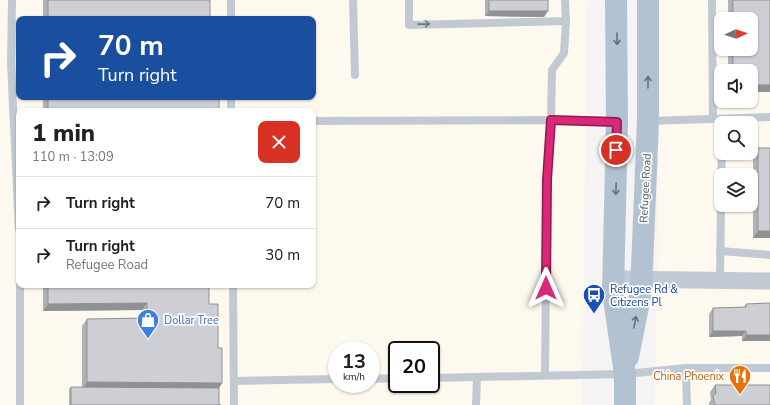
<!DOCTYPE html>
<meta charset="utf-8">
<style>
body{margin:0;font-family:"Nunito Sans",sans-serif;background:#f6f6f6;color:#202124;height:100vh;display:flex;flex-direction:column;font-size:15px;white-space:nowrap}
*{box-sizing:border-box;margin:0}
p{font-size:13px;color:#757577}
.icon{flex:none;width:22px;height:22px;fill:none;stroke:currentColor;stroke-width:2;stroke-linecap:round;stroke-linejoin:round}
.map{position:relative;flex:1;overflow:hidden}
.panel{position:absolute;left:16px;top:108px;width:300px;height:180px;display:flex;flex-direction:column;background:#fff;border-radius:8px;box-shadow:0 1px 3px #0004}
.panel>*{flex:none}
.hud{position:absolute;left:16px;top:16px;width:300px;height:84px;border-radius:8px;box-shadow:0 1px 3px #0004;background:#1a4fa0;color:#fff;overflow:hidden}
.needle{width:26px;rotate:86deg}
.fabs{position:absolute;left:714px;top:12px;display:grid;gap:8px}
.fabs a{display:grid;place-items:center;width:44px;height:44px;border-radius:8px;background:#fff;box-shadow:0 1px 3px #0004;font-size:20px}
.speed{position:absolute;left:328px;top:341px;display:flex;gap:8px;font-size:20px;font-weight:700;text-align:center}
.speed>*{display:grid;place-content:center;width:52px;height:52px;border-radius:50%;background:#fff;box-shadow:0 1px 3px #0004;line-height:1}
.speed small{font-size:10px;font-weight:400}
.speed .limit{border:2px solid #111;border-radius:6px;background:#fff;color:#111}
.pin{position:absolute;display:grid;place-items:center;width:34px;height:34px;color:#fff;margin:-17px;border:2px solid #fff;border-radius:50%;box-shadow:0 1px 4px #0007}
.me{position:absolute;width:44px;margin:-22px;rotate:0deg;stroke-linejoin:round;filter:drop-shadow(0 0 3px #0008)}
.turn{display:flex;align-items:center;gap:14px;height:84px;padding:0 16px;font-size:18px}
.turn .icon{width:52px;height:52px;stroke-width:2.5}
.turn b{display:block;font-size:28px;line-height:34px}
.round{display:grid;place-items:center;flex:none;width:42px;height:42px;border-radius:8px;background:#f6f6f6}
.head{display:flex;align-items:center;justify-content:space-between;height:68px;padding:0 16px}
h1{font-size:24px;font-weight:800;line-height:30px}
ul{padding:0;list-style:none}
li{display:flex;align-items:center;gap:12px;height:52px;padding:0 16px;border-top:1px solid #e0e0e0}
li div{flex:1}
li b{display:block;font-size:15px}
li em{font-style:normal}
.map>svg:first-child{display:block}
</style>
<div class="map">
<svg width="770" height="405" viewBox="0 0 770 405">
<rect width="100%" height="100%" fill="#f5f3f3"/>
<g fill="#fdf9ef" fill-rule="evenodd">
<path d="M0 0H587L582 405H0ZM19 19H313V97H19ZM19 111H313V285H19ZM337 350H371V384H337ZM397 350H431V384H397Z"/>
<path d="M659 0H770V405H655L658 189ZM721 19H751V49H721ZM721 71H751V101H721ZM721 123H751V153H721ZM721 175H751V205H721Z"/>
</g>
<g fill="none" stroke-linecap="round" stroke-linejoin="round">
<g stroke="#c1cad2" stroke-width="8">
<polyline points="12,0 11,64 19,229"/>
<polyline points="231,0 231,19"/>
<polyline points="353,0 355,75"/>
<polyline points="409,0 409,25 566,21 565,0"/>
<polyline points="712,0 713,119"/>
<polyline points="231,97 231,111"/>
<polyline points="313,121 551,120 616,122"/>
<polyline points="649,121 770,117"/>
<polyline points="721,175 722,153"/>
<polyline points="720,251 770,255"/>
<polyline points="720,281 721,199"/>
<polyline points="233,285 234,405"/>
<polyline points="686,368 687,405"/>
<polyline points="545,375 547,180 551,120 552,70 564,53 566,21"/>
<polyline points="431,378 625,374 686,368 770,368"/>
<polyline points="371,379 397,378"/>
<polyline points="234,381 337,379"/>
<polyline points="20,405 20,285"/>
<polyline points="476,405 477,377"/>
</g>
<polyline stroke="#c1cad2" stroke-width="17" points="614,279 770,281"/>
<g stroke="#b3c2d1" stroke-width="22">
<polyline points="616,0 617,122 613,292 625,374 625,405"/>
<polyline points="628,357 641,291 648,121 648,0"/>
</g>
</g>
<g fill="#b0b2b7">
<rect x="43" y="0" width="167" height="19"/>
<polygon points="485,0 548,0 544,17 485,16"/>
<polygon points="728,0 770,0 770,92 751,92 751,71 728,71 728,49 751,49 751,19 728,19"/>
<rect x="43" y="97" width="176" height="14"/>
<polygon points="758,148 770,148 770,238 753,238 753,155"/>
<polygon points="43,285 209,285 209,304 218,348 222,383 219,388 219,405 221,405 69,405 69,389 71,387 82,387 82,326 87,319 142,318 142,310 43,311"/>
<polygon points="770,303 770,341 742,341 742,336 709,337 709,314 713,308 744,307 746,304"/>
<polygon points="715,385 770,405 709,405 709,403 711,400 710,392"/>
</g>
<g fill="#909195">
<polygon points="489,11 548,11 544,17 485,16"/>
<rect x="751" y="85" width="19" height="7"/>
<polygon points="758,231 770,231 770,238 753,238"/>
<polygon points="147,303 142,310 43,311 48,304"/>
<polygon points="713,331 746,331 742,336 709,337"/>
<polygon points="746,335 770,335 770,341 742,341"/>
<polygon points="87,382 222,383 218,390 82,389"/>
</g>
<g fill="#cdcfd5" stroke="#909195">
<rect x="48" y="0" width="162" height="19"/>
<rect x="489" y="0" width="59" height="11"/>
<polygon points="733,0 770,0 770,85 751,85 751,71 733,71 733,49 751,49 751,19 733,19"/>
<rect x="48" y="97" width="171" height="14"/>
<rect x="758" y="148" width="12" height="83"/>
<polygon points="48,285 209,285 209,304 218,304 218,348 222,348 222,383 87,382 87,319 147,318 147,303 48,304"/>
<polygon points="770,303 770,335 746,335 746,331 713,331 713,308 746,307 746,304"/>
<polygon points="715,385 770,385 770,405 715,405 715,403 714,401 713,396 716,393"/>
<polygon points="71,387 219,388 219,405 221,405 71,405"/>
</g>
<defs><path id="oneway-shaft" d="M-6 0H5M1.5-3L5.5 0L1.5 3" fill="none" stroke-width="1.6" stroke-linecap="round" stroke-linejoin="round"/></defs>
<use stroke="#6e7983" href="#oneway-shaft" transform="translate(424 24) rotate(-1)"/>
<g stroke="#64717d">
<use href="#oneway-shaft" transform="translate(617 39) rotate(90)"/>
<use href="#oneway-shaft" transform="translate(648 82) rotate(-90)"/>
<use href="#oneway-shaft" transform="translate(616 189) rotate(91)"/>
<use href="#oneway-shaft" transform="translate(635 322) rotate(-79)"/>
</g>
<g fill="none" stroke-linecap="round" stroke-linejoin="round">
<g stroke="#8e194d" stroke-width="10">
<polyline id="route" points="546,288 547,180 551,120 617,122 616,150"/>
</g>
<use href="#route" stroke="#db2777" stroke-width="7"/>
</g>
<defs>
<g id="bus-pin" transform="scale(1.15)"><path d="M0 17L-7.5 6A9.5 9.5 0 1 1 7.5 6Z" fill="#1a4fb4" stroke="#fff"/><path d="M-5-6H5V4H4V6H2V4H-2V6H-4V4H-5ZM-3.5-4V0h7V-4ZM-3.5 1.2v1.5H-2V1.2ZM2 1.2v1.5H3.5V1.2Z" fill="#fff"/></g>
<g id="shop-pin" transform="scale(1.15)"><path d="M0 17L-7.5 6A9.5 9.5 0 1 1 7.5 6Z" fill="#3f7fe0" stroke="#fff"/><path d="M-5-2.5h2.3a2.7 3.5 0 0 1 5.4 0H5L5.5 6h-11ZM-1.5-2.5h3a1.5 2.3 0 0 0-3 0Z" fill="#fff"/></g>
<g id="restaurant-pin" transform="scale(1.15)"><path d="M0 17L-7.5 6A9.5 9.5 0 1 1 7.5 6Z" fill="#e8710a" stroke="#fff"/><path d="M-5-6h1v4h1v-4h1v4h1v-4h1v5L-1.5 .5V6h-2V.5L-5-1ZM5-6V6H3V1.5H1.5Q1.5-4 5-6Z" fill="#fff"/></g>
</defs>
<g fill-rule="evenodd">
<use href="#bus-pin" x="594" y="295"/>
<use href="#shop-pin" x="148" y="320"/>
<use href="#restaurant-pin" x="740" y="376"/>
</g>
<g text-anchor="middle" stroke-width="3.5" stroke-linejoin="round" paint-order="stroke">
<g font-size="11" fill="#4a5661" stroke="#fff">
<text transform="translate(645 188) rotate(-87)" y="4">Refugee Road</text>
</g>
<g font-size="11" fill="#164399" stroke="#fff" text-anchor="start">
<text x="610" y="293">Refugee Rd &amp;<tspan x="610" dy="13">Citizens Pl</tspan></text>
</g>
<g font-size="11" fill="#366cbe" stroke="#fff" text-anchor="start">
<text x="164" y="324">Dollar Tree</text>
</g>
<g font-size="11" fill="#c56008" stroke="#fff" text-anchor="end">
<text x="724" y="380">China Phoenix</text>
</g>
</g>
</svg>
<div class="fabs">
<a><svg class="needle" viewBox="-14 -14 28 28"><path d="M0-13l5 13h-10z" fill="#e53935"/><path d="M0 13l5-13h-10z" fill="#757577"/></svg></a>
<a><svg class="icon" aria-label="sound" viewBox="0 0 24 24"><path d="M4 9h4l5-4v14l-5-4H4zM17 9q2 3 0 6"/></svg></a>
<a><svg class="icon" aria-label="search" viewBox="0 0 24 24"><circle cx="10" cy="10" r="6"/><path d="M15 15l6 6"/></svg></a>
<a><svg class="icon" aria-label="layers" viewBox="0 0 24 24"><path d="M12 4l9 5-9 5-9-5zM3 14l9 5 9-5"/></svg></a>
</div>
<div class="speed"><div>13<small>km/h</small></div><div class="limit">20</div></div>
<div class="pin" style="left:616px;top:150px;background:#d93025"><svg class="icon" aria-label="arrive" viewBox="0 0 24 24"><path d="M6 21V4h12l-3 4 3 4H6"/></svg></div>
<svg class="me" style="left:546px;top:288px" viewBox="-20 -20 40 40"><path d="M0-17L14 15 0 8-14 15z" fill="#db2777" stroke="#fff" stroke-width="4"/></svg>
<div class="hud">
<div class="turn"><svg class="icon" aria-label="right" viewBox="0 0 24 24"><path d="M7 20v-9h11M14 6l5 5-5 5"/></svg><div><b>70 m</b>Turn right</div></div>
</div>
<section class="panel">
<div class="head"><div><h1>1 min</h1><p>110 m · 13:09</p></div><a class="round" style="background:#d93025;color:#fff"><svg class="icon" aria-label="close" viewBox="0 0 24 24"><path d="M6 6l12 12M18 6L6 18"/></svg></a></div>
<ul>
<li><svg class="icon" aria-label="right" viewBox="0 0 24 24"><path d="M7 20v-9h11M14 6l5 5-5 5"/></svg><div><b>Turn right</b></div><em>70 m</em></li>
<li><svg class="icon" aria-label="right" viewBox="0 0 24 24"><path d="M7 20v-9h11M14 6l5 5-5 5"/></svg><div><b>Turn right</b><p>Refugee Road</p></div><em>30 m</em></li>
</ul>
</section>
</div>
